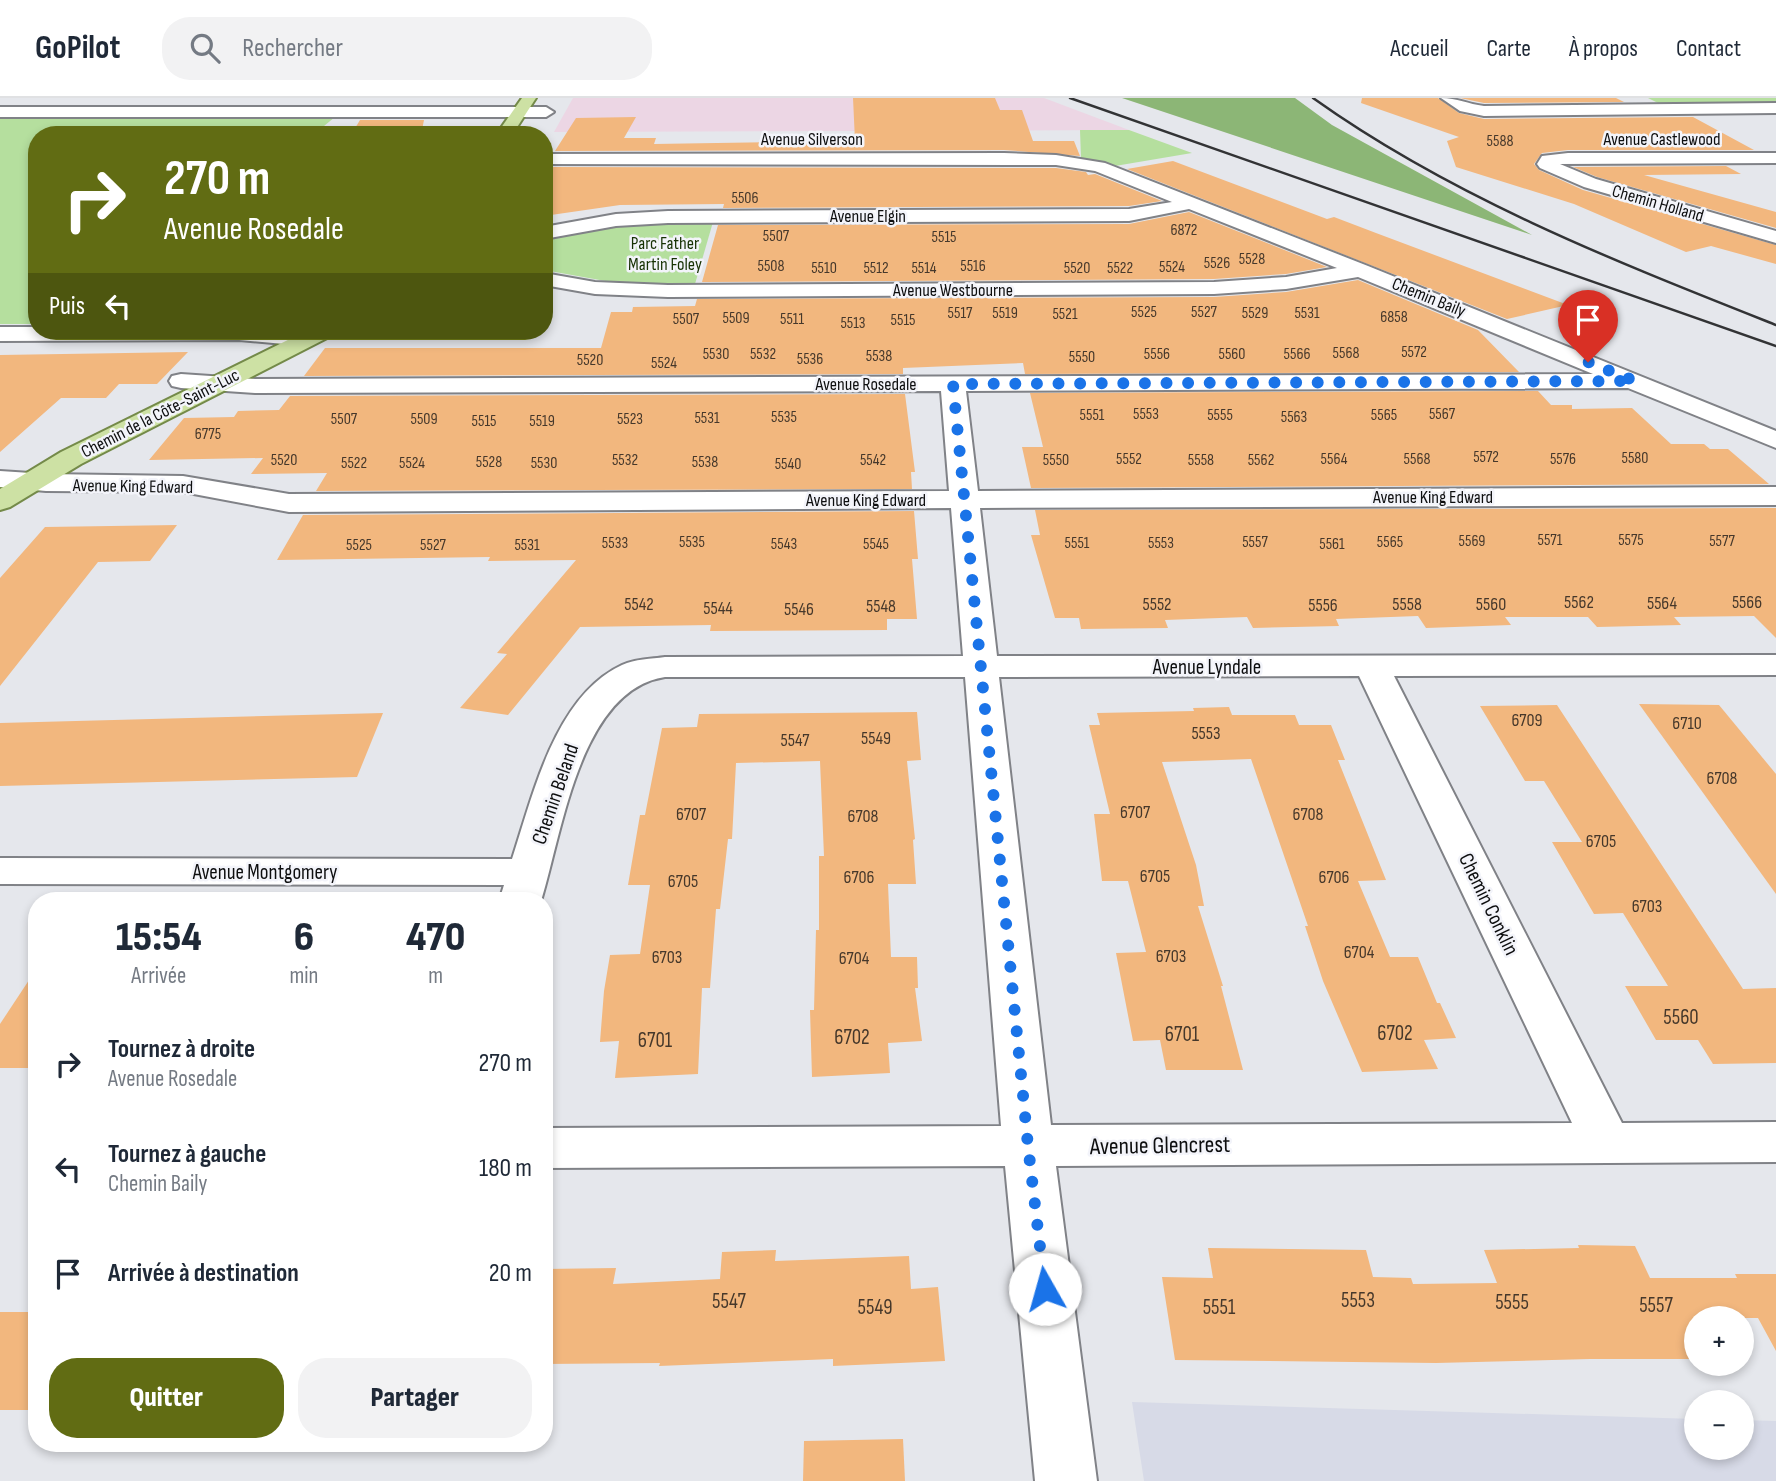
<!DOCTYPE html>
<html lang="fr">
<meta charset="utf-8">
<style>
body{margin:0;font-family:"Sofia Sans Condensed",sans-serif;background:#f2f2f3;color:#1f2937;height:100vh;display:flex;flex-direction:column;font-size:26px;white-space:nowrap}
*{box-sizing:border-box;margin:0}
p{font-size:23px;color:#747a83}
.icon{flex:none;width:38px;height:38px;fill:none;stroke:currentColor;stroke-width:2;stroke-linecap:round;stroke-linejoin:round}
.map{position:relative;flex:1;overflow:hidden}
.side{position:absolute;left:28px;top:794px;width:525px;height:560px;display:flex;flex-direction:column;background:#fff;border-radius:28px;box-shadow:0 4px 10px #0003}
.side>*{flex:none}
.guide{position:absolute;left:28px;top:28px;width:525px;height:214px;border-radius:28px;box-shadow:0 4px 10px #0003;background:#616c13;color:#fff;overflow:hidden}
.controls{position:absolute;left:1684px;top:1208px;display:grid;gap:14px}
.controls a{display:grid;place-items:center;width:70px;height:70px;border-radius:50%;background:#fff;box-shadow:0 4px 10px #0003;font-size:35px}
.pin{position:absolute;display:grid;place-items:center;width:60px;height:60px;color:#fff;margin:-72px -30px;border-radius:50% 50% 50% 0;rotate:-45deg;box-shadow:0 0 7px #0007}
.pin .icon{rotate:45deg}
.me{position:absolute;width:77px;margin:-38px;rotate:353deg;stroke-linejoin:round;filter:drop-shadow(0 0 5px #0008)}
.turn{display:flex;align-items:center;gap:24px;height:147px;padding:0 21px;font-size:32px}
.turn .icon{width:91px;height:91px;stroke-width:2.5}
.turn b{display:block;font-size:49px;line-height:60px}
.then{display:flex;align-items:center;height:66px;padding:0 21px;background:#0003;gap:14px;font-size:26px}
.eta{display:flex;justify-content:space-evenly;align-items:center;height:119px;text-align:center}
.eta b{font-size:42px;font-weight:800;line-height:49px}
.cta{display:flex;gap:14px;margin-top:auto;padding:14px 21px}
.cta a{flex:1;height:80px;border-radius:28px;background:#616c13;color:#fff;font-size:28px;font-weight:800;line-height:80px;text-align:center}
.cta a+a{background:#f2f2f3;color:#1f2937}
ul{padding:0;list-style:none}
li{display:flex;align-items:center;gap:21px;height:105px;padding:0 21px}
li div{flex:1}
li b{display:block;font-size:26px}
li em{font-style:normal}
header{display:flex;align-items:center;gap:42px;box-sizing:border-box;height:98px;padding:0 35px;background:#fff;border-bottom:2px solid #e0e1e3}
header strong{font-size:33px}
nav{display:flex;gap:38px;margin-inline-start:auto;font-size:24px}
.search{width:490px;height:63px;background:#f2f2f3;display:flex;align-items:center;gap:18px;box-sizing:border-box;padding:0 24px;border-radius:28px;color:#747a83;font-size:26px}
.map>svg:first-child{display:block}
</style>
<header>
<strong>GoPilot</strong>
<div class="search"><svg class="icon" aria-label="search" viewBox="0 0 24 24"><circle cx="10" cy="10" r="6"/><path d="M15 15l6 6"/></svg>Rechercher</div>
<nav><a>Accueil</a><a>Carte</a><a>À propos</a><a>Contact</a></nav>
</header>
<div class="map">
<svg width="1776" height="1383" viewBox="0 0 1776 1383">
<rect width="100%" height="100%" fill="#e5e7ec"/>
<polygon fill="#ecd6e4" points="573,0 1044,0 1129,32 554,34"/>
<polygon fill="#d7dae7" points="1132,1304 1696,1321 1696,1349 1741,1349 1741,1322 1776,1323 1776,1383 1144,1383"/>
<g fill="#b5df9e">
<polygon points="1648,0 1776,0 1776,9 1668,10"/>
<polygon points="0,19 335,19 313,37 37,37 37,226 0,226"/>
<polygon points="1080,32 1129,32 1192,55 1109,69 1081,60"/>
<path d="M713 124 695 186 611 184 544 172V142C601 128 656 125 713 124Z"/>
</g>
<polygon fill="#8cb676" points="1122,0 1295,0 1332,27 1532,137"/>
<g fill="#f2b77e">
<polygon points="853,0 995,0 1000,12 1022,12 1033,43 1074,43 1080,58 1004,52 555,53 576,20 636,19 624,40 656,40 654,46 855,43"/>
<polygon points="1362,0 1438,0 1459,15 1484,21 1693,19 1754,52 1568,52 1542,55 1534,66 1539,72 1583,92 1776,147 1776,166 1711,148 1686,154 1574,106 1456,69 1447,43 1459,39 1361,5"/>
<polygon points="1460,0 1616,0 1624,4 1484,5"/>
<polygon points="360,22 424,22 421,37 351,37"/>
<polygon points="1173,63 1327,121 1334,119 1376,135 1568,207 1507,221 1127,71"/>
<polygon points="1726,68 1741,76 1644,77 1776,114 1776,130 1597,79 1573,69"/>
<polygon points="546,69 1056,70 1086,74 1088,77 1095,76 1162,103 1129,108 723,110 724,106 620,107 544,118"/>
<polygon points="1189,114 1327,169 1286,176 1214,181 702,184 718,127 1129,126"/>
<polygon points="1358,182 1478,232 1519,274 1025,276 1023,265 903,270 903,276 304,278 325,250 601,250 611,214 632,214 633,209 695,208 697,201 1214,199 1286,194"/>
<polygon points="188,254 157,286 119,286 106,300 61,300 0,354 0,257"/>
<polygon points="1538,293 1551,307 1572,307 1572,311 1632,310 1671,346 1704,346 1710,351 1728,351 1769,386 1031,390 1022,349 1043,349 1030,295"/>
<polygon points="905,296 915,374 911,374 912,391 316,393 327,375 251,376 263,360 149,362 184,320 234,319 238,313 279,312 290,298"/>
<polygon points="1776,410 1776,540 1754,518 1674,519 1681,527 1597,529 1588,519 1505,519 1511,527 1426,530 1418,518 1336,521 1339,528 1253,530 1247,519 1165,522 1168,530 1081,531 1079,520 1055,520 1031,437 1040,437 1035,412"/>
<polygon points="914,413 918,461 912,461 917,521 887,521 887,532 710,533 711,527 580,529 508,617 460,610 507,556 497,555 576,462 488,463 490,459 277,462 303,417"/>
<polygon points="177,427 150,463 98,464 0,588 0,480 45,429"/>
<polygon points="1639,606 1719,607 1776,676 1776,796"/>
<polygon points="1557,607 1743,891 1776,890 1776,965 1713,966 1698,942 1656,942 1625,888 1668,888 1623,815 1594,816 1552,744 1582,744 1544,683 1525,683 1480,608"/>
<polygon points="1229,609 1232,617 1295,617 1299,627 1331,627 1345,662 1338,662 1386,782 1358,783 1390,859 1418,859 1437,905 1440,905 1456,940 1424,942 1438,971 1362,974 1323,883 1305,828 1308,828 1251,661 1162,664 1196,767 1204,808 1198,808 1223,888 1221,888 1243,972 1166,972 1160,942 1133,943 1116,855 1146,854 1128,783 1102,783 1094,716 1110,716 1089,627 1100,627 1097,615 1194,613 1193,610"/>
<polygon points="917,614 921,662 907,663 915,741 913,742 916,786 888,786 891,859 917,859 918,890 915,890 922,943 888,945 890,975 812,979 810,912 814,912 816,832 819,832 819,758 824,758 820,663 736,665 732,741 728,741 720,811 716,811 710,890 702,890 698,976 615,980 619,943 600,944 604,893 610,857 640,856 650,787 628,787 640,717 645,717 662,630 697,629 699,616"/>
<polygon points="383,615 357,679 0,688 0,625"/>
<polygon points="37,870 37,970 0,970 0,926"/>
<polygon points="1578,1147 1635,1148 1650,1180 1737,1180 1735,1176 1776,1176 1776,1253 1758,1220 1696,1220 1696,1261 1590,1261 1436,1265 1175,1262 1162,1179 1213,1180 1208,1150 1366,1152 1373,1179 1411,1180 1413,1186 1497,1185 1484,1152 1579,1150"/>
<polygon points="776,1152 775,1163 909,1158 911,1191 938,1189 945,1263 833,1268 833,1261 659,1268 660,1265 544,1266 544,1171 616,1170 613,1186 720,1181 722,1154"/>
<rect x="0" y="1214" width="37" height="98"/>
<polygon points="903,1341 905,1383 803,1383 804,1343"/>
</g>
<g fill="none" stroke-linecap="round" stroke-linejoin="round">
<g stroke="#808287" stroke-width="4">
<g id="minor">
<path d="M1441 0C1457 0 1468 6 1484 8L1776 5V15L1484 18 1460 13Z"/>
<polygon points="0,9 546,9 554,14 546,19 0,19"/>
<path d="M1004 55 1056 57 1105 65 1368 168 1776 333V350L1628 290 966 293 978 393 1776 389V407L980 410 997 558 1776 557V577L1394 578 1622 1025 1776 1024V1064L1056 1068 1097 1383H1035L1005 1068 544 1070V1030L1001 1028 965 579H665C580 592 562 735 541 803H499L504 787 0 786V760L512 761C533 697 555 598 622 567 635 561 651 561 665 559L963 558 951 410 289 414 183 394 46 393 0 389V373L46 376 183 378 289 396 949 393 941 293 255 295 181 290 172 288 169 283 172 278 181 276 255 281 1593 276 1358 179 1286 191 1214 196 668 199 595 196 544 187V175L595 184 668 187 1214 184 1286 179 1337 170 1189 111 1129 123 668 125 616 128 544 141V129L616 116 668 113 1129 111 1172 104 1095 73 1056 67 544 66V56ZM1359 578 1572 1025 1051 1027 999 579Z"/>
<polygon points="1568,55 1776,55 1776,65 1560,66 1596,81 1776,133 1776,145 1584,89 1540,70 1537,66 1542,58"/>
<polygon points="0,229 37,229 37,233 291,233 314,236 318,241 314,246 306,248 239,242 0,243"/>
</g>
</g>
<g stroke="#748a49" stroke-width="4">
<g id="major">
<polygon points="522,0 536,0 512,37 496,37"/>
<polygon points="306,233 334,233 331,238 81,366 10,409 0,412 0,391 61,354"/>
</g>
</g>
<use href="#minor" fill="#fff" fill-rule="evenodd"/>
<use href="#major" fill="#cde1a4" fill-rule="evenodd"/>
<g stroke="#323335" stroke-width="2.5">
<polyline points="1070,0 1776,248"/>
<path d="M1313 0C1453 100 1617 164 1776 227"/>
</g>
</g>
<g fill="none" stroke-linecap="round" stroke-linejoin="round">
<polyline stroke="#1a73e8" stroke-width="12" stroke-dasharray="0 21.6" points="1045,1191 1028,1048 953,286 1635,283 1588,264"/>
</g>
<g text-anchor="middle" stroke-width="5" stroke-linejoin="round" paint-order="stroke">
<g font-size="16" fill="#46382b">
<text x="1500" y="48">5588</text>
<text x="745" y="105">5506</text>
<text x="1184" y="137">6872</text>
<text x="776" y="143">5507</text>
<text x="944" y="144">5515</text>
<text x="1252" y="166">5528</text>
<text x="1217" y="170">5526</text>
<text x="771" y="173">5508</text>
<text x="973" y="173">5516</text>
<text x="1172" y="174">5524</text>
<text x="824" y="175">5510</text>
<text x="876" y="175">5512</text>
<text x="924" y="175">5514</text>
<text x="1077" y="175">5520</text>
<text x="1120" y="175">5522</text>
<text x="1144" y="219">5525</text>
<text x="1204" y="219">5527</text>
<text x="960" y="220">5517</text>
<text x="1005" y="220">5519</text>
<text x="1255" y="220">5529</text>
<text x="1307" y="220">5531</text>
<text x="1065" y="221">5521</text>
<text x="1394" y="224">6858</text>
<text x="736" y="225">5509</text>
<text x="686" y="226">5507</text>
<text x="792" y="226">5511</text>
<text x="903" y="227">5515</text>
<text x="853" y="230">5513</text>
<text x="1414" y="259">5572</text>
<text x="1346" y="260">5568</text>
<text x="716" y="261">5530</text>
<text x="763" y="261">5532</text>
<text x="1157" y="261">5556</text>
<text x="1232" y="261">5560</text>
<text x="1297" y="261">5566</text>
<text x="879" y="263">5538</text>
<text x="1082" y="264">5550</text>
<text x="810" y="266">5536</text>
<text x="590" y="267">5520</text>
<text x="664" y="270">5524</text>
<text x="1146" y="321">5553</text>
<text x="1442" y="321">5567</text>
<text x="1092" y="322">5551</text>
<text x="1220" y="322">5555</text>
<text x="1384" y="322">5565</text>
<text x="784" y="324">5535</text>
<text x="1294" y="324">5563</text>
<text x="707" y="325">5531</text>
<text x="344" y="326">5507</text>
<text x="424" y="326">5509</text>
<text x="630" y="326">5523</text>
<text x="484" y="328">5515</text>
<text x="542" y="328">5519</text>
<text x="208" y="341">6775</text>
<text x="1486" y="364">5572</text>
<text x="1635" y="365">5580</text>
<text x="1129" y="366">5552</text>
<text x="1334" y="366">5564</text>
<text x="1417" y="366">5568</text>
<text x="1563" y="366">5576</text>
<text x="284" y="367">5520</text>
<text x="625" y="367">5532</text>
<text x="873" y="367">5542</text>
<text x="1056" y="367">5550</text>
<text x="1201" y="367">5558</text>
<text x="1261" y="367">5562</text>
<text x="489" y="369">5528</text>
<text x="705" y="369">5538</text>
<text x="354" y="370">5522</text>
<text x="412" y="370">5524</text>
<text x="544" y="370">5530</text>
<text x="788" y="371">5540</text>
<text x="1550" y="447">5571</text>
<text x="1631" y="447">5575</text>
<text x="1472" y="448">5569</text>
<text x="1722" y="448">5577</text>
<text x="692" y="449">5535</text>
<text x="1255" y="449">5557</text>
<text x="1390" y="449">5565</text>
<text x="615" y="450">5533</text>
<text x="1077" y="450">5551</text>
<text x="1161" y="450">5553</text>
<text x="784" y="451">5543</text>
<text x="876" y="451">5545</text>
<text x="1332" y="451">5561</text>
<text x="359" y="452">5525</text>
<text x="433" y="452">5527</text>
<text x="527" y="452">5531</text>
</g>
<g font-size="18" fill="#0d0e0f" stroke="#f3f4fa">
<text x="812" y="47">Avenue Silverson</text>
<text x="1662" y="47">Avenue Castlewood</text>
<text transform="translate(1658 105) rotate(16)" y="6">Chemin Holland</text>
<text x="868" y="124">Avenue Elgin</text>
<text x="953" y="198">Avenue Westbourne</text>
<text transform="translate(1429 199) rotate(22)" y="6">Chemin Baily</text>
<text x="866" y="292">Avenue Rosedale</text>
<text transform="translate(160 315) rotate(-27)" y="6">Chemin de la Côte-Saint-Luc</text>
<text transform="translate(133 388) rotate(1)" y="6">Avenue King Edward</text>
<text x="1433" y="405">Avenue King Edward</text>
<text x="866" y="408">Avenue King Edward</text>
</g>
<g font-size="18" fill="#173204" stroke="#f3f4fa">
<text x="665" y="151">Parc Father<tspan x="665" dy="21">Martin Foley</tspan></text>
</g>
<g font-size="18" fill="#46382b">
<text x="1579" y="510">5562</text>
<text x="1747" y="510">5566</text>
<text x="1662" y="511">5564</text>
<text x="639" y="512">5542</text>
<text x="1157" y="512">5552</text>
<text x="1407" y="512">5558</text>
<text x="1491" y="512">5560</text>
<text x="1323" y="513">5556</text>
<text x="881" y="514">5548</text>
<text x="718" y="516">5544</text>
<text x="799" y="517">5546</text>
<text x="1527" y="628">6709</text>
<text x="1687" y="631">6710</text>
<text x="1206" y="641">5553</text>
<text x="876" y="646">5549</text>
<text x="795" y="648">5547</text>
<text x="1722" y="686">6708</text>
<text x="1135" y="720">6707</text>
<text x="691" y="722">6707</text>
<text x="1308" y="722">6708</text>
<text x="863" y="724">6708</text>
<text x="1601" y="749">6705</text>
<text x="1155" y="784">6705</text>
<text x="859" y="785">6706</text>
<text x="1334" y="785">6706</text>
<text x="683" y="789">6705</text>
<text x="1647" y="814">6703</text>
<text x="1359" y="860">6704</text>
<text x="1171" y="864">6703</text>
<text x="667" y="865">6703</text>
<text x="854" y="866">6704</text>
</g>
<g font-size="21" fill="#0d0e0f" stroke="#f3f4fa">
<text x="1207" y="576">Avenue Lyndale</text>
<text transform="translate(555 696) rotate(-71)" y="7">Chemin Beland</text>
<text x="265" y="781">Avenue Montgomery</text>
<text transform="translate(1489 806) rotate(64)" y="7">Chemin Conklin</text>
</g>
<g font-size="21" fill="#46382b">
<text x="1681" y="926">5560</text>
<text x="1395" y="942">6702</text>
<text x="1182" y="943">6701</text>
<text x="852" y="946">6702</text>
<text x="655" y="949">6701</text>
<text x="1358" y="1209">5553</text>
<text x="729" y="1210">5547</text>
<text x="1512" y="1211">5555</text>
<text x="1656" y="1214">5557</text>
<text x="875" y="1216">5549</text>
<text x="1219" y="1216">5551</text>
</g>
<g font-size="24" fill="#0d0e0f" stroke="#f3f4fa">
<text transform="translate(1160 1047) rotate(-1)" y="8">Avenue Glencrest</text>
</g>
</g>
</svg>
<div class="controls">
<a>+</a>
<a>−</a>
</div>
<div class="pin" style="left:1588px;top:264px;background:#d93025"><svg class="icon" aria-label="arrive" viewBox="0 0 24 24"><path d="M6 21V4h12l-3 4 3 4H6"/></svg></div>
<svg class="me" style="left:1045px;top:1191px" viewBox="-20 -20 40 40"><circle r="19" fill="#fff"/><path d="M0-13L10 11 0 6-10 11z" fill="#1a73e8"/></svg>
<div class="guide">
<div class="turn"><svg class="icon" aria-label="right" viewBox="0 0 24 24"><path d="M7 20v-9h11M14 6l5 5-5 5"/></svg><div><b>270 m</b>Avenue Rosedale</div></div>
<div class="then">Puis<svg class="icon" aria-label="left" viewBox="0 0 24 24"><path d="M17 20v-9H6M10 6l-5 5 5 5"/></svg></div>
</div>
<section class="side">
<div class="eta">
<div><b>15:54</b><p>Arrivée</p></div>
<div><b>6</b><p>min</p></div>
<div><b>470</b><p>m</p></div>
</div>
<ul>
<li><svg class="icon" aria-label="right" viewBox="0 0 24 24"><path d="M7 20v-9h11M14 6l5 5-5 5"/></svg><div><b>Tournez à droite</b><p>Avenue Rosedale</p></div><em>270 m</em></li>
<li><svg class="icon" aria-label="left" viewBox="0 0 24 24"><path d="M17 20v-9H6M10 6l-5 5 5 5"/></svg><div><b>Tournez à gauche</b><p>Chemin Baily</p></div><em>180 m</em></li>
<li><svg class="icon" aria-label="arrive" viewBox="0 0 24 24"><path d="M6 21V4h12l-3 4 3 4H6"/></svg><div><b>Arrivée à destination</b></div><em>20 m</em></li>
</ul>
<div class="cta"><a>Quitter</a><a>Partager</a></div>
</section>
</div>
